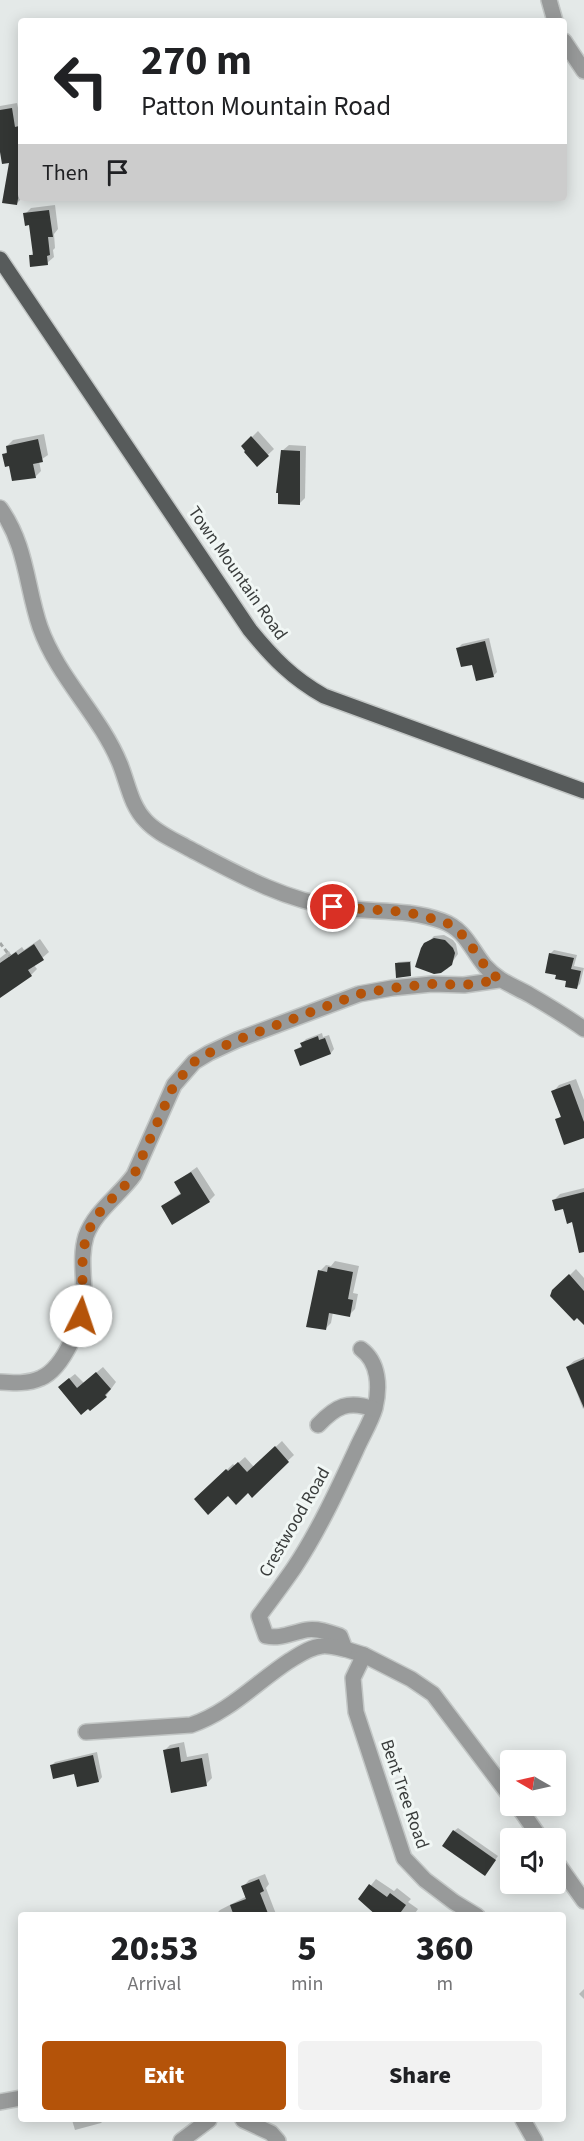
<!DOCTYPE html>
<style>
body{margin:0;font-family:"Source Sans 3",sans-serif;background:#f2f2f2;color:#202124;height:100vh;display:flex;flex-direction:column;font-size:22px;white-space:nowrap}
*{box-sizing:border-box;margin:0}
p{font-size:20px;color:#757577}
.icon{flex:none;width:33px;height:33px;fill:none;stroke:currentColor;stroke-width:2;stroke-linecap:round;stroke-linejoin:round}
.map{position:relative;flex:1;overflow:hidden}
.sheet{position:absolute;left:18px;top:1912px;width:548px;height:210px;display:flex;flex-direction:column;background:#fff;border-radius:6px;box-shadow:0 3px 15px #0003}
.sheet>*{flex:none}
.top-card{position:absolute;left:18px;top:18px;width:549px;height:183px;border-radius:6px;box-shadow:0 3px 15px #0003;background:#fff;color:#202124;overflow:hidden}
.needle{width:39px;rotate:279deg}
.buttons{position:absolute;left:500px;top:1750px;display:grid;gap:12px}
.buttons a{display:grid;place-items:center;width:66px;height:66px;border-radius:6px;background:#fff;box-shadow:0 3px 15px #0003;font-size:30px}
.pin{position:absolute;display:grid;place-items:center;width:51px;height:51px;color:#fff;margin:-26px;border:3px solid #fff;border-radius:50%;box-shadow:0 2px 6px #0007}
.me{position:absolute;width:66px;margin:-33px;rotate:4deg;stroke-linejoin:round;filter:drop-shadow(0 0 4px #0008)}
.turn{display:flex;align-items:center;gap:21px;height:126px;padding:0 24px;font-size:27px}
.turn .icon{width:78px;height:78px;stroke-width:2.5}
.turn b{display:block;font-size:42px;line-height:51px}
.then{display:flex;align-items:center;height:57px;padding:0 24px;background:#0003;gap:12px;font-size:22px}
.eta{display:flex;justify-content:space-evenly;align-items:center;height:102px;text-align:center}
.eta b{font-size:36px;font-weight:800;line-height:42px}
.button{display:flex;gap:12px;margin-top:auto;padding:12px 24px}
.button a{flex:1;height:69px;border-radius:6px;background:#b45309;color:#fff;font-size:24px;font-weight:800;line-height:69px;text-align:center}
.button a+a{background:#f2f2f2;color:#202124}
.map>svg:first-child{display:block}
</style>
<div class="map">
<svg width="584" height="2141" viewBox="0 0 584 2141">
<rect width="100%" height="100%" fill="#e4e9e8"/>
<g fill="#0003">
<polygon points="17,103 21,122 22,198 16,204 11,161 0,143 0,106"/>
<polygon points="55,205 58,229 54,234 55,248 53,250 54,257 47,263 30,256 34,252 31,224 25,214 31,208"/>
<polygon points="258,431 274,449 257,465 243,446"/>
<polygon points="44,434 48,455 39,461 41,471 35,477 10,465 4,455 8,450 7,446 13,440"/>
<polygon points="289,445 306,446 305,498 299,504 282,451"/>
<polygon points="489,638 497,672 493,676 458,648 462,644"/>
<polygon points="444,935 453,940 456,944 458,954 447,969 434,972 422,949 434,936"/>
<polygon points="40,939 49,952 34,965 37,969 31,975 0,996 0,958 9,951 11,955 22,947 24,950"/>
<polygon points="554,950 577,955 574,966 584,968 580,984 576,988 567,980 550,954"/>
<polygon points="411,961 411,975 397,963 398,962"/>
<polygon points="322,1033 323,1037 329,1035 334,1049 331,1053 301,1064 295,1050 303,1045 302,1043 306,1039"/>
<polygon points="576,1079 584,1100 584,1136 557,1120 562,1115 553,1092 559,1085"/>
<polygon points="197,1167 215,1195 209,1201 162,1206 182,1192 176,1182"/>
<polygon points="584,1188 584,1239 564,1208 554,1200 560,1194"/>
<polygon points="335,1261 359,1266 353,1293 358,1294 355,1309 349,1315 333,1312 331,1323 325,1329 320,1271 326,1265 331,1266"/>
<polygon points="576,1269 584,1278 584,1323 554,1291"/>
<polygon points="584,1357 584,1408 583,1409 567,1367 574,1361"/>
<polygon points="103,1367 116,1382 106,1396 88,1407 66,1381 75,1374 84,1383"/>
<polygon points="282,1441 294,1455 252,1495 248,1491 196,1499 233,1464 235,1466 245,1457 254,1467"/>
<polygon points="184,1742 187,1757 208,1753 212,1778 206,1784 164,1751 170,1745"/>
<polygon points="97,1752 102,1777 99,1781 51,1766 55,1762"/>
<polygon points="458,1828 498,1856 488,1870 454,1831"/>
<polygon points="265,1874 269,1884 266,1888 276,1914 275,1916 214,1916 220,1910 247,1896 243,1887 249,1880"/>
<polygon points="376,1879 394,1891 397,1888 411,1899 408,1902 418,1909 413,1916 375,1916 376,1913 360,1899"/>
<polygon points="584,1989 584,1999 579,1994"/>
<polygon points="72,2120 104,2120 101,2123 75,2130"/>
</g>
<g fill="#333634">
<polygon points="12,108 15,127 19,126 21,134 21,181 17,205 2,203 9,163 2,164 0,152 0,110"/>
<polygon points="49,210 53,237 48,237 50,255 47,256 48,265 30,267 29,255 33,255 29,225 25,226 23,213"/>
<polygon points="251,436 269,456 257,467 244,452 245,451 241,446"/>
<polygon points="38,439 43,462 33,464 36,478 12,481 9,466 5,467 2,454 7,453 6,446"/>
<polygon points="281,450 300,451 300,505 278,504 278,493 276,493"/>
<polygon points="485,641 494,677 476,681 472,665 461,667 456,648"/>
<polygon points="434,938 445,940 453,948 455,953 452,965 441,973 434,974 415,967 421,948 424,943"/>
<polygon points="34,944 44,960 28,970 32,976 0,998 0,963 16,952 18,955"/>
<polygon points="549,953 574,958 571,969 581,971 577,989 565,987 566,981 555,979 556,975 545,973"/>
<polygon points="410,962 411,976 396,978 395,963"/>
<polygon points="318,1036 319,1040 325,1038 331,1054 300,1066 294,1050 302,1047 300,1043"/>
<polygon points="570,1084 584,1122 584,1138 564,1145 555,1119 561,1117 551,1091"/>
<polygon points="191,1172 210,1202 172,1225 161,1206 181,1194 174,1182"/>
<polygon points="584,1192 584,1252 579,1253 572,1222 567,1224 563,1209 555,1211 552,1200"/>
<polygon points="328,1267 353,1272 348,1299 353,1300 350,1317 329,1313 326,1330 306,1327 318,1270 327,1272"/>
<polygon points="569,1274 584,1291 584,1325 577,1318 574,1321 550,1296 552,1290"/>
<polygon points="584,1359 584,1408 566,1367"/>
<polygon points="96,1372 111,1389 105,1395 107,1397 90,1411 88,1409 81,1415 58,1387 69,1378 77,1388"/>
<polygon points="275,1446 289,1462 252,1498 248,1493 236,1505 228,1496 208,1515 194,1499 226,1469 228,1471 238,1462 247,1472"/>
<polygon points="179,1747 181,1762 202,1758 207,1786 171,1793 163,1750"/>
<polygon points="93,1755 99,1782 77,1787 74,1774 53,1779 50,1765"/>
<polygon points="453,1830 496,1860 485,1876 442,1846"/>
<polygon points="259,1879 264,1891 260,1893 269,1916 234,1916 230,1905 246,1899 241,1886"/>
<polygon points="369,1884 387,1897 390,1893 406,1905 398,1916 377,1916 358,1899"/>
</g>
<g fill="none" stroke-linecap="round" stroke-linejoin="round">
<g stroke="#c2c6c5" stroke-width="18">
<g id="minor">
<polyline points="549,0 555,21"/>
<polyline points="564,41 584,71"/>
<path d="M0 508C27 546 26 586 40 627 58 678 100 715 120 764 128 784 131 806 146 821 157 833 174 840 188 848 234 872 283 900 335 907 371 913 407 908 442 921 465 929 471 949 485 966 498 981 514 986 530 995 549 1006 567 1017 584 1029"/>
<path d="M361 1349C379 1362 380 1387 375 1408 371 1422 362 1436 356 1450 338 1489 318 1532 294 1568 283 1584 271 1600 259 1616L266 1636C280 1639 291 1633 306 1630 317 1628 329 1632 340 1636L345 1649 364 1655 411 1679 433 1694 510 1796"/>
<path d="M0 1382C14 1383 28 1384 41 1378 64 1368 84 1320 84 1295 84 1275 80 1256 86 1236 95 1211 119 1196 134 1175L174 1085 194 1062 209 1053 237 1040 359 994 392 988 432 984 464 985 499 980"/>
<path d="M318 1425C336 1406 348 1400 374 1409"/>
<polyline points="364,1655 353,1678 356,1712 404,1858 425,1880 454,1902 477,1916"/>
<path d="M86 1732 191 1725C228 1713 257 1682 289 1661 299 1655 310 1647 322 1646 329 1645 338 1648 345 1649"/>
<polyline points="518,1806 541,1839"/>
<polyline points="555,1860 584,1901"/>
<polyline points="0,2102 21,2098"/>
<polyline points="243,2120 271,2133 278,2141"/>
<polyline points="523,2120 535,2141"/>
<polyline points="181,2141 209,2120"/>
</g>
</g>
<g stroke="#c2c6c5" stroke-width="18">
<path id="major" d="M0 259 250 630C273 658 292 678 324 696L584 791"/>
</g>
<polyline stroke="#a3a7a6" stroke-width="3" stroke-dasharray="4.5 3" stroke-linecap="butt" points="0,943 10,956"/>
<use href="#minor" stroke="#989a9a" stroke-width="15"/>
<use href="#major" stroke="#575b5b" stroke-width="15"/>
</g>
<g fill="none" stroke-linecap="round" stroke-linejoin="round">
<path stroke="#b45309" stroke-width="10" stroke-dasharray="0 18" d="M81 1316C86 1285 76 1253 92 1224 102 1205 121 1192 134 1175L174 1085 194 1062 209 1053 237 1040 359 994 392 988 432 984 464 985 499 980 485 966 465 937 446 922 406 912 333 907"/>
</g>
<g text-anchor="middle" stroke-width="6" stroke-linejoin="round" paint-order="stroke">
<g font-size="18" fill="#393c3b" stroke="#f1f7f5">
<text transform="translate(238 573) rotate(55)" y="6">Town Mountain Road</text>
<text transform="translate(294 1522) rotate(-60)" y="6">Crestwood Road</text>
<text transform="translate(405 1794) rotate(71)" y="6">Bent Tree Road</text>
</g>
</g>
</svg>
<div class="buttons">
<a><svg class="needle" viewBox="-14 -14 28 28"><path d="M0-13l5 13h-10z" fill="#e53935"/><path d="M0 13l5-13h-10z" fill="#757577"/></svg></a>
<a><svg class="icon" aria-label="sound" viewBox="0 0 24 24"><path d="M4 9h4l5-4v14l-5-4H4zM17 9q2 3 0 6"/></svg></a>
</div>
<div class="pin" style="left:333px;top:907px;background:#d93025"><svg class="icon" aria-label="arrive" viewBox="0 0 24 24"><path d="M6 21V4h12l-3 4 3 4H6"/></svg></div>
<svg class="me" style="left:81px;top:1316px" viewBox="-20 -20 40 40"><circle r="19" fill="#fff"/><path d="M0-13L10 11 0 6-10 11z" fill="#b45309"/></svg>
<div class="top-card">
<div class="turn"><svg class="icon" aria-label="left" viewBox="0 0 24 24"><path d="M17 20v-9H6M10 6l-5 5 5 5"/></svg><div><b>270 m</b>Patton Mountain Road</div></div>
<div class="then">Then<svg class="icon" aria-label="arrive" viewBox="0 0 24 24"><path d="M6 21V4h12l-3 4 3 4H6"/></svg></div>
</div>
<section class="sheet">
<div class="eta">
<div><b>20:53</b><p>Arrival</p></div>
<div><b>5</b><p>min</p></div>
<div><b>360</b><p>m</p></div>
</div>
<div class="button"><a>Exit</a><a>Share</a></div>
</section>
</div>
